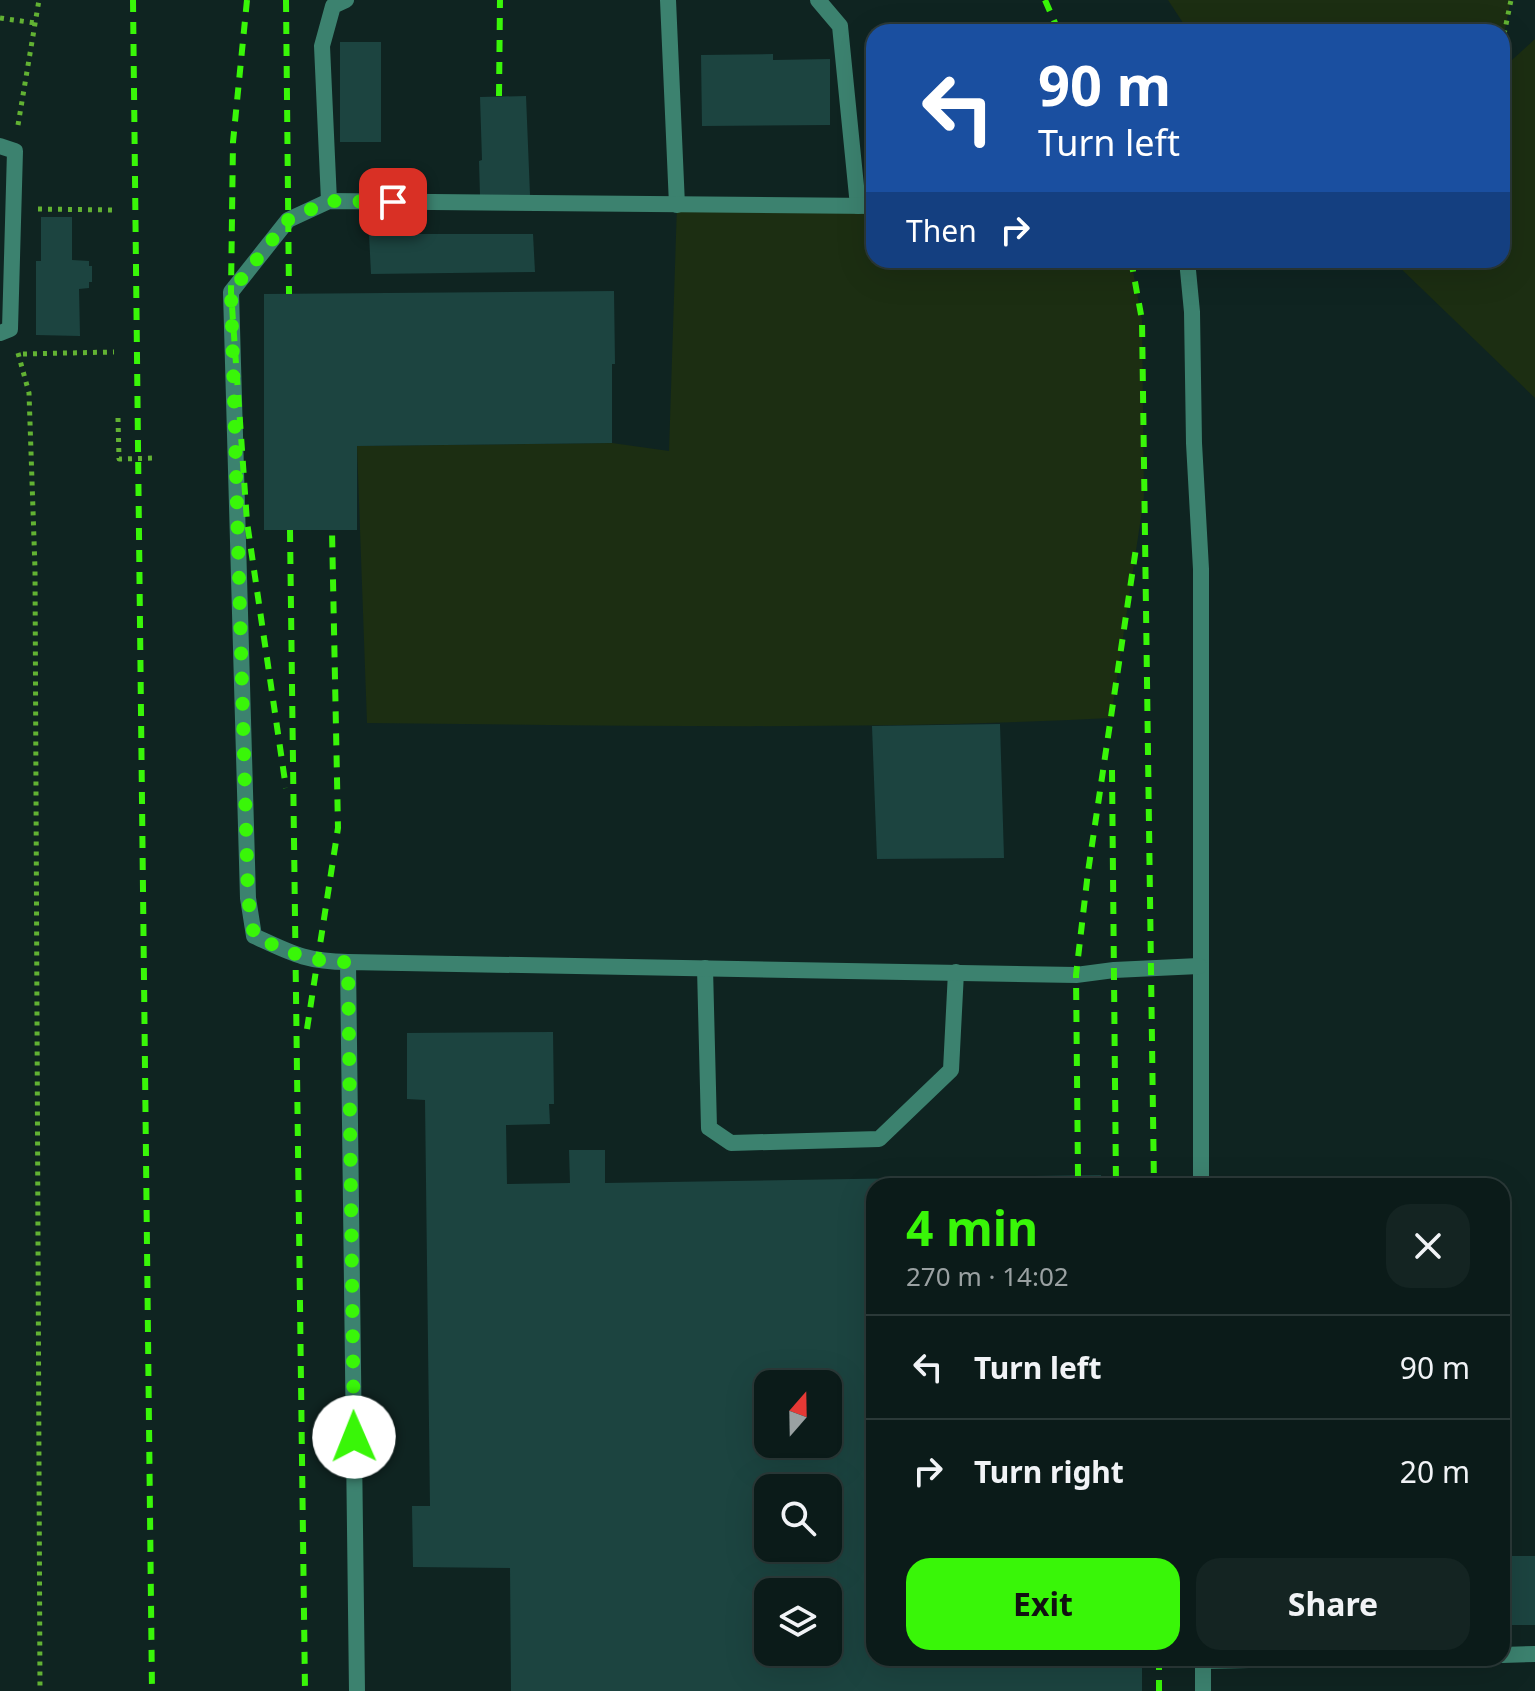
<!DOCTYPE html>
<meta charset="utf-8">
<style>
body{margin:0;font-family:"Noto Sans",sans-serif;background:#142422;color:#f1f3f6;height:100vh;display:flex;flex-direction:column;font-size:30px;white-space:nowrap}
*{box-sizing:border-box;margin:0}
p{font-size:26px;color:#9aa1a2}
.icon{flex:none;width:44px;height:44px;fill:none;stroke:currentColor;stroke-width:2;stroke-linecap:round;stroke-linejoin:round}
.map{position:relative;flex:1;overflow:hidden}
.drawer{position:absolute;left:866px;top:1178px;width:644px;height:488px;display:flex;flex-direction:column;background:#0b1b19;border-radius:24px;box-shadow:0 8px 32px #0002,0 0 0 2px #2b3938}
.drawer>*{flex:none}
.guide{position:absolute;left:866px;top:24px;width:644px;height:244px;border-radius:24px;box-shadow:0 8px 32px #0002,0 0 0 2px #2b3938;background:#1a4fa0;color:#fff;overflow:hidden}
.needle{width:52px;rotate:20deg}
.controls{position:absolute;left:754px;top:1370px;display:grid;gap:16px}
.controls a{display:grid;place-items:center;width:88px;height:88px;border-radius:16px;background:#0b1b19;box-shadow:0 8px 32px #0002,0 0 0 2px #2b3938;font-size:40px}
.pin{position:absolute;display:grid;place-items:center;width:68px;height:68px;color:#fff;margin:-34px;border-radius:16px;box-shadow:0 4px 12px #0006}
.me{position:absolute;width:88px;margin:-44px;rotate:359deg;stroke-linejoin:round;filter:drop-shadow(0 0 6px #0008)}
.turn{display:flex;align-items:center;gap:28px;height:168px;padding:0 40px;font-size:36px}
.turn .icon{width:104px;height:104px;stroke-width:2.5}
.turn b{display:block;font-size:56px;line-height:68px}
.then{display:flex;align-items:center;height:76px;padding:0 40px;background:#0003;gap:16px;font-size:30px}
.round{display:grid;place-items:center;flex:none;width:84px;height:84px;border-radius:24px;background:#142422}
.head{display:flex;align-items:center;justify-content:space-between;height:136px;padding:0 40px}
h1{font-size:48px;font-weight:700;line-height:60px;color:#39f608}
.button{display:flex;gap:16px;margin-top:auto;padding:16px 40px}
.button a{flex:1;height:92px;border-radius:24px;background:#39f608;color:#111;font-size:32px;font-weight:700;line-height:92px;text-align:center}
.button a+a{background:#142422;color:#f1f3f6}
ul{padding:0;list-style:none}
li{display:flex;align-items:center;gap:24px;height:104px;padding:0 40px;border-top:2px solid #2b3938}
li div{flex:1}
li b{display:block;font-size:30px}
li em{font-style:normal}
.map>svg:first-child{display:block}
</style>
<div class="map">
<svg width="1535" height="1691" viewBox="0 0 1535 1691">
<rect width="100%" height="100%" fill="#0f2421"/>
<g fill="#1c2e12">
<polygon points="1168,0 1511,0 1502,44 1502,32 1189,32"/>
<polygon points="1535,39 1535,398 1392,260 1502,260 1502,69"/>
<path d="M874 204V260H1131L1142 320 1144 497 1111 718C863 731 615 725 367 723L357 446 612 443 669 451 677 205Z"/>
</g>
<g fill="#1c4440" fill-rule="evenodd">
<rect x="340" y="42" width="41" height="100"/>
<polygon points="773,54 773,60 830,59 830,125 702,126 701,55"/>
<polygon points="526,96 530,195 480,195 479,161 482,160 480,97"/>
<polygon points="41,217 72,217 72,260 89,261 89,266 92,266 92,282 89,282 89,288 79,289 80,336 36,335 36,261 41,261"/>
<polygon points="369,234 533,234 535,272 371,274"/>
<polygon points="614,291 615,364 612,364 612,443 357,446 357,530 264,530 264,294"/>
<polygon points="1000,724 1004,858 877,859 872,726"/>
<path d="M553 1032 554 1104H549L550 1124 506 1125 507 1184 570 1183 569 1150H605V1183L1101 1175V1186H874V1658H1142V1691H511L510 1568 413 1567 412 1506H430L425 1100 407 1099V1033ZM768 1384H828V1444H768ZM768 1488H828V1548H768ZM768 1592H828V1652H768Z"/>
<rect x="1502" y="1556" width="33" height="69"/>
</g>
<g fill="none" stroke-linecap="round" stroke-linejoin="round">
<g stroke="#62b233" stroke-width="5" stroke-dasharray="4 6" stroke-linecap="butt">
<polyline points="0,18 35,23"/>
<polyline points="1502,44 1511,0"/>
<polyline points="18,125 39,0"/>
<polyline points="38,209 112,210"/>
<polyline points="18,353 29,393 35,569 40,1691"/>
<polyline points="23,354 114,352"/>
<polyline points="118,418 119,459 156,458"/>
</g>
<g stroke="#3c826f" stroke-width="16">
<polyline points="668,0 677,205"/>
<polyline points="818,0 840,26 858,206"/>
<polyline points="0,146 15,151 10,329 0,333"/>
<polyline points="329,201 322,46 333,6 346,0"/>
<polyline points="1187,260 1192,312 1194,443 1201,569 1201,1186"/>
<path d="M348 962C306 962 291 953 254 936L248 898 231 292 288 220 329 201 874 206"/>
<polyline points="705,968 709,1128 731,1143 879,1139 951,1070 956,972"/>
<polyline points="1502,1655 1535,1654"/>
<polyline points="1203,1658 1203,1661 1342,1658"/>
<polyline points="1203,1661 1203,1691"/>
<polyline points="357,1691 348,962 1076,975 1114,970 1199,966"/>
</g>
<g stroke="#39f608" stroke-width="6" stroke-dasharray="12 10" stroke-linecap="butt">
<polyline points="133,0 152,1691"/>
<polyline points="247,0 233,142 231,292 247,522 286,788"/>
<polyline points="286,0 289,294"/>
<polyline points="1045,0 1059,32"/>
<polyline points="499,96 500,0"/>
<polyline points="1131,260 1142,320 1154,1186"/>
<polyline points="290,530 305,1691"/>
<polyline points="1112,770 1116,1186"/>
<polyline points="307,1029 338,828 332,530"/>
<polyline points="1078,1176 1076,975 1088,872 1136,548"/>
<polyline points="1159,1658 1159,1691"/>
</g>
</g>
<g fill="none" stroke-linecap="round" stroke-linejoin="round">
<path stroke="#39f608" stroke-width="14" stroke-dasharray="0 25.2" d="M354 1437 348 962C307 962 291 953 254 936L248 898 231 292 288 220 329 201 393 202"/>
</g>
</svg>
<div class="controls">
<a><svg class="needle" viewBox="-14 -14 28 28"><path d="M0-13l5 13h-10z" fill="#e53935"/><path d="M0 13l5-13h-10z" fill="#9aa1a2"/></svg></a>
<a><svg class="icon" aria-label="search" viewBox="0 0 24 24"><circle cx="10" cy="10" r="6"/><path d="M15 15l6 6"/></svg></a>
<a><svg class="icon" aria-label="layers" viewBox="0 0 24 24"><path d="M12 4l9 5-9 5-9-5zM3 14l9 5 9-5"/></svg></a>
</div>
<div class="pin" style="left:393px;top:202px;background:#d93025"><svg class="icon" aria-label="arrive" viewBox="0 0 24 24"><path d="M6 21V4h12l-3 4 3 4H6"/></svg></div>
<svg class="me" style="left:354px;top:1437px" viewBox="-20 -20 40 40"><circle r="19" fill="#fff"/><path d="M0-13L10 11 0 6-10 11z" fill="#39f608"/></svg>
<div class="guide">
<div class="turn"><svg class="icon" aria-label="left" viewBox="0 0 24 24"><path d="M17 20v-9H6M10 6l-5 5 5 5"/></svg><div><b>90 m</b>Turn left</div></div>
<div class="then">Then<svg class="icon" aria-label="right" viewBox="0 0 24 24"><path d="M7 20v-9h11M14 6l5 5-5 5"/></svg></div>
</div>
<section class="drawer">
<div class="head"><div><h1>4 min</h1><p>270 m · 14:02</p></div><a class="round"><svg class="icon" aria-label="close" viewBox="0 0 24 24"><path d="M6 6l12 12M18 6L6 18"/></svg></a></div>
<ul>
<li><svg class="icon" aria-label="left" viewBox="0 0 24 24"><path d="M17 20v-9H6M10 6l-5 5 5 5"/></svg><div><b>Turn left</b></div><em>90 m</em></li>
<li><svg class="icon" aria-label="right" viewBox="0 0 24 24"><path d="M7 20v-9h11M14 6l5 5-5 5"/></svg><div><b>Turn right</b></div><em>20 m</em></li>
</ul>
<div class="button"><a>Exit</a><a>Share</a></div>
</section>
</div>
